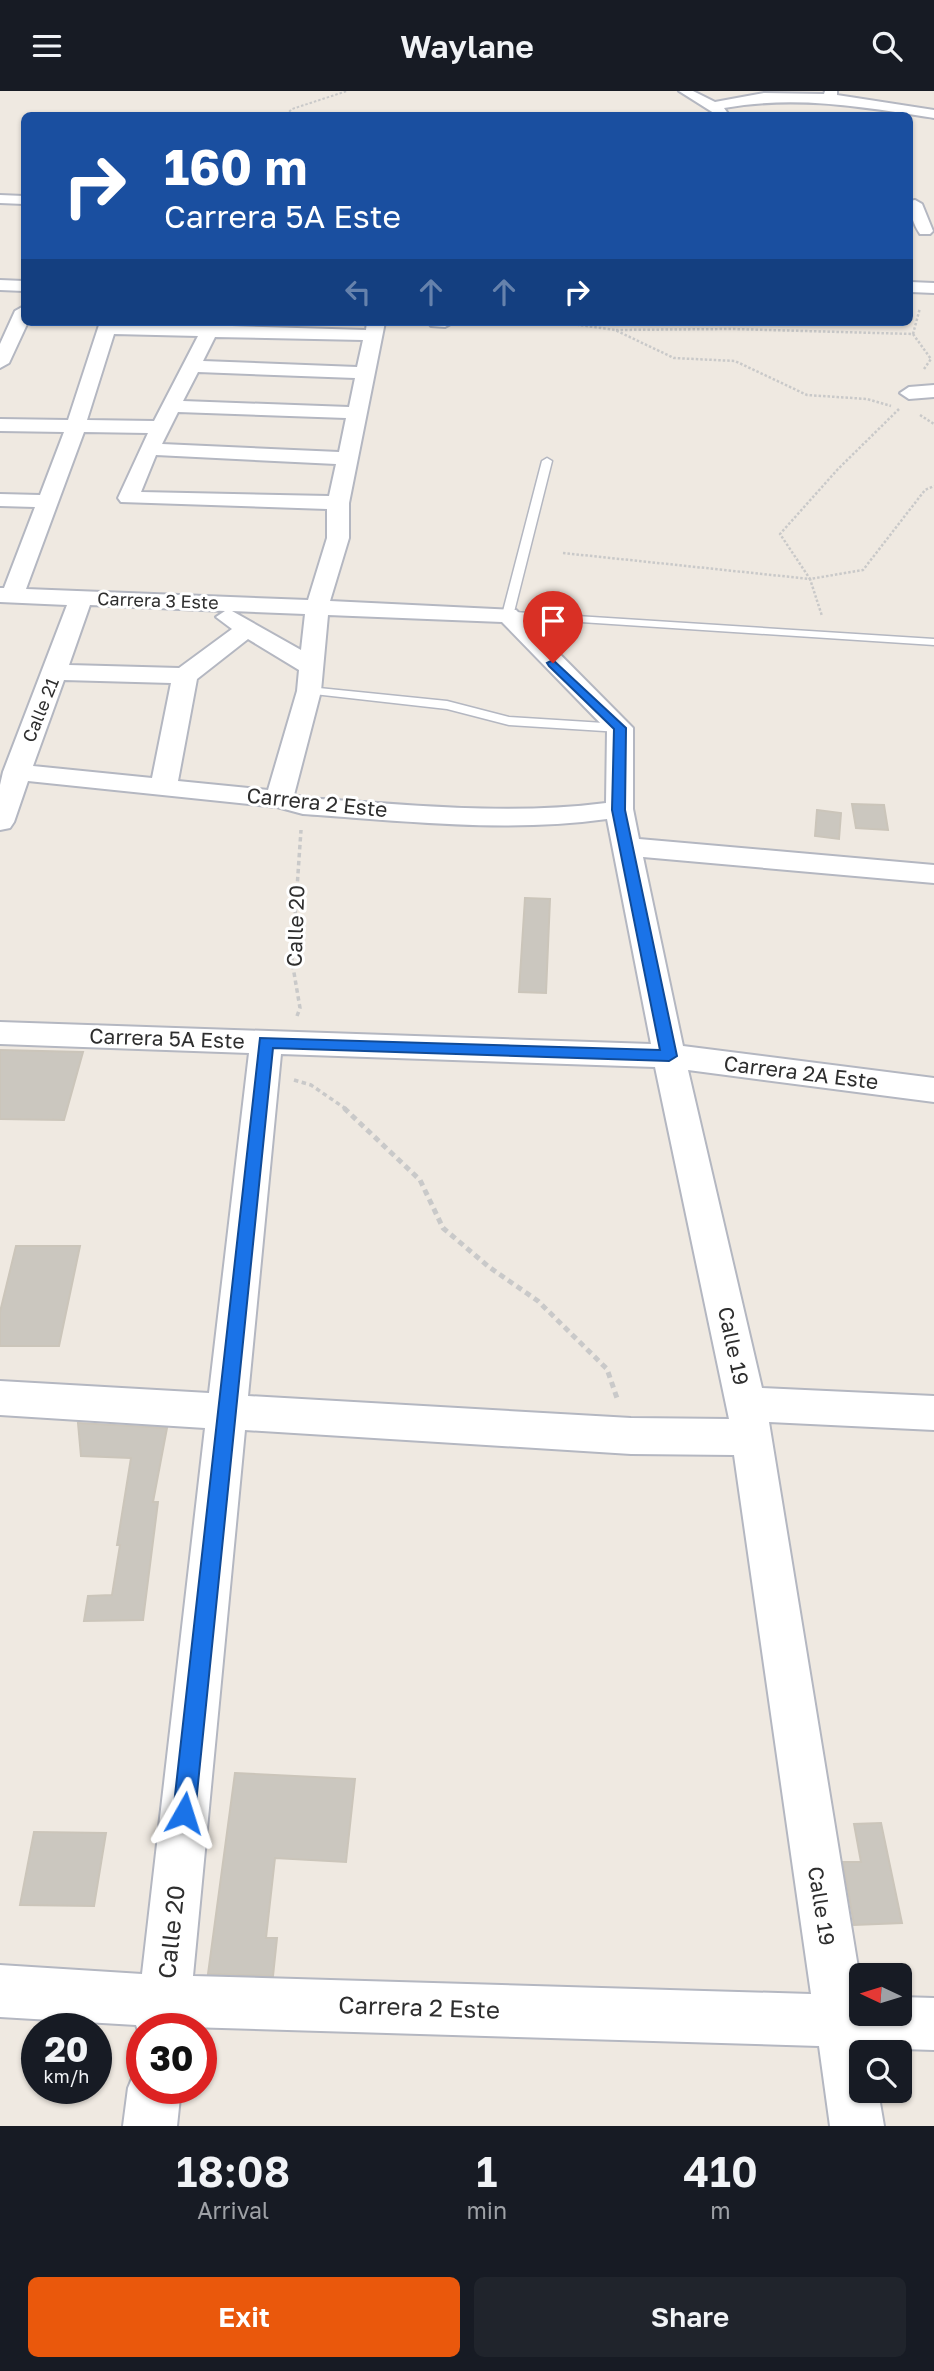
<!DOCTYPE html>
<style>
body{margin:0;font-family:"Golos Text",sans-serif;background:#20242c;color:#f1f3f6;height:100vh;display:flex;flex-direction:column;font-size:26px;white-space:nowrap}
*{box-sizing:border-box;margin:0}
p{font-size:23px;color:#9ea1a6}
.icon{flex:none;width:38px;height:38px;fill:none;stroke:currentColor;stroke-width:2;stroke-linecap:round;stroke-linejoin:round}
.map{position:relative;height:2035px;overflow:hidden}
.sheet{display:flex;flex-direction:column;background:#171b24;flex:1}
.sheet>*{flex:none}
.guide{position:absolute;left:21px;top:21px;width:892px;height:214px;border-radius:10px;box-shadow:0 2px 5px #0004;background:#1a4fa0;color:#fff;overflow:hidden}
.needle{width:46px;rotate:274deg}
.tools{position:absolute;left:849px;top:1872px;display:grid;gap:14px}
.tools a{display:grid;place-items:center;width:63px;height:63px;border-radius:10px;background:#171b24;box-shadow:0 2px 5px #0004;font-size:35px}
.speed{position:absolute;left:21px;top:1922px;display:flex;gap:14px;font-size:35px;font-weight:700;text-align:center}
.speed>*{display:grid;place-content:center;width:91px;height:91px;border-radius:50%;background:#171b24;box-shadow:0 2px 5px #0004;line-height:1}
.speed small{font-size:18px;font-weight:400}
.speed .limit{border:10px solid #d22;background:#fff;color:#111}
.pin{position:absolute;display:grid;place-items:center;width:60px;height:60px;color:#fff;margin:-72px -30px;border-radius:50% 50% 50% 0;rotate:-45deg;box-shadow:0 0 7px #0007}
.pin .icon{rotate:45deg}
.me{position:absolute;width:77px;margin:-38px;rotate:6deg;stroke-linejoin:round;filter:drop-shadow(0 0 5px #0008)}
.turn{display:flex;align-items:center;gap:24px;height:147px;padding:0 28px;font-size:32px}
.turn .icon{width:91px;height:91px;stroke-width:2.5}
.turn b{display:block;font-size:49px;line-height:60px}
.lanes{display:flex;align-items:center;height:66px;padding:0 28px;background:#0003;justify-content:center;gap:35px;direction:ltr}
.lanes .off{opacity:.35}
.eta{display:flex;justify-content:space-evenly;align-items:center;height:119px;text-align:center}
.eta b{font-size:42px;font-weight:600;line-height:49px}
.cta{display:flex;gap:14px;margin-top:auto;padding:14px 28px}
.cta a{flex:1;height:80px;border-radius:10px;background:#ea580c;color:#fff;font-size:28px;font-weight:600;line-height:80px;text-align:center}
.cta a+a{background:#20242c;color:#f1f3f6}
header{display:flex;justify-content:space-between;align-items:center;height:91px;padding:0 28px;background:#171b24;font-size:32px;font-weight:600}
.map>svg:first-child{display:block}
</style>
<header><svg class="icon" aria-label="menu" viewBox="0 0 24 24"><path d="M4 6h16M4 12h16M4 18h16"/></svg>Waylane<svg class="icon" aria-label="search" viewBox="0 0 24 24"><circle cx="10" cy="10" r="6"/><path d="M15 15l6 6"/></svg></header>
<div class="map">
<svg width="934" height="2035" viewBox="0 0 934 2035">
<rect width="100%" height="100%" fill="#efe9e1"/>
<g fill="#cbc7bf" stroke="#cbc5ba" stroke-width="2">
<polygon points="852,713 884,714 888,739 856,737"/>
<polygon points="817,719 841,722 839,748 815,745"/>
<polygon points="525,807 550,808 546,902 519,901"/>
<polygon points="0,959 83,961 64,1029 0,1028"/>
<polygon points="16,1155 80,1155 59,1255 0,1255 0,1221"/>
<polygon points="78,1332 167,1337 153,1411 158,1411 143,1529 84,1530 88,1505 112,1504 120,1454 117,1454 131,1367 81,1365"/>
<polygon points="235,1682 355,1688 346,1771 275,1767 266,1847 277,1847 273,1885 208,1883"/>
<polygon points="881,1732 902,1832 854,1834 843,1771 861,1771 854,1733"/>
<polygon points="34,1741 106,1742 94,1815 20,1814"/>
</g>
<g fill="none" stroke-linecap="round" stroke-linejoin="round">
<g stroke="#b4b7c1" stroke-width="3">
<g id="lane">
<polygon points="547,367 552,370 514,521 934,548 934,554 504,526 502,524 542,370"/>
<polygon points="309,596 447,610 509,626 620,633 626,637 620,641 509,634 447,618 305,602 305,598"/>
</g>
</g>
<g stroke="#b4b7c1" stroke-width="4">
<g id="street">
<path d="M679 0H693L715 11 764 2 824 3 825 0H837V4L934 19V27C861 16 798 4 724 17L729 24H717Z"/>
<polygon points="0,104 24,105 24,113 0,112"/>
<path d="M915 109 922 113 933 140 930 143H920C913 133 910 122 910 110Z"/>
<polygon points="0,189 24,190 24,200 0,199"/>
<polygon points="910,191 934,192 934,202 910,201"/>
<polygon points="24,215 24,231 28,231 9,272 0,277 0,253 15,220"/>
<path d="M100 231 366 239 367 231H385L349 412V447L330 510 516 519 633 637V718L639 748 934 774V792L643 766 683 955 934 987V1011L688 979 762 1297 934 1305V1339L769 1331 861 1895V1923H900V1906L934 1907V1959L871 1957 872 1962H861V2000H878L884 2035H830L819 1955 188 1936 142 1937V1951L136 1934 0 1926V1874L142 1883 205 1337 0 1324V1290L209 1302 249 962 0 953V931L651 953 607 728C506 742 405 730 303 723L277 716 28 690 14 731 10 737 0 739V694L3 681 67 514 0 511V497H4L35 416 0 415V403L40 404 64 341 0 340V328L68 329ZM114 243 198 245 154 330 87 329ZM215 246 363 249 357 276 203 270ZM198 281 355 287 349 316 183 310ZM178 321 346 327 339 361 162 353ZM84 341 148 342 118 407 121 411 327 418V447L308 509 26 498ZM156 364 336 373 329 405 141 401ZM90 514 225 520 216 526 232 538 179 577 69 574ZM232 520 305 523 301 559ZM328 524 502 531 607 639 606 712C505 725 405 713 305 707L294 704 321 600ZM248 548 299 579 297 600 268 699 178 690 197 588ZM64 589 171 592 152 687 33 675ZM281 963 655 976 729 1328 631 1327 248 1305ZM245 1339 631 1363 734 1364 811 1903 193 1885Z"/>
<polygon points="428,231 454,231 445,236 431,235"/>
<polygon points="934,294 934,306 909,308 900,302 909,296"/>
<polygon points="142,1976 142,1997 181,1997 177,2035 123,2035 128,1997 136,1978"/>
</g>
</g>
<polyline stroke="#c9c9c9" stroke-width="2" stroke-dasharray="2.5 2" stroke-linecap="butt" points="286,24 292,18 347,0"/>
<g stroke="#c9c9c9" stroke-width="2.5" stroke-dasharray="2.5 2" stroke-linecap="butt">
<polyline points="572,233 615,239 674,267 735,270 807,304 867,308 891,315"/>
<polyline points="616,239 732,238 913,243 920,217"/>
<polyline points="913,243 931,268 924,278"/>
<polyline points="899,318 838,378 780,443 810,488 863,479 925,399 934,395"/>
<polyline points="920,324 934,333"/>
<polyline points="563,462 810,488 822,525"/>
</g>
<g stroke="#c9c9c9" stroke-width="3.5" stroke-dasharray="4.5 3.5" stroke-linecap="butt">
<polyline points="297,925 300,917 292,870 301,739"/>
<polyline points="294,989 311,994 346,1018"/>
</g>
<polyline stroke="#c9c9c9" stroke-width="5" stroke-dasharray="6 4.5" stroke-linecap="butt" points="344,1017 420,1089 443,1137 489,1176 538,1210 607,1278 618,1310"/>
<use href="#lane" fill="#fff" fill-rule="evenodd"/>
<use href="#street" fill="#fff" fill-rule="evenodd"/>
</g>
<polygon fill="#1a73e8" stroke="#114b97" stroke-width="2" points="553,569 626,637 625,719 677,965 669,970 273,957 195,1722 192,1730 184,1734 176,1730 173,1722 260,947 660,959 612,719 614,638 549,575 547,572"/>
<g text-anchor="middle" stroke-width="6" stroke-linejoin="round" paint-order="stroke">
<g font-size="18" fill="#2e2e2e" stroke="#fff">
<text transform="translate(158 510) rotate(2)" y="6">Carrera 3 Este</text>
<text transform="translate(41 619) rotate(-68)" y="6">Calle 21</text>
</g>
<g font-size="21" fill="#2e2e2e" stroke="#fff">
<text transform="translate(317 712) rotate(6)" y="7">Carrera 2 Este</text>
<text transform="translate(296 835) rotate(-88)" y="7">Calle 20</text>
<text transform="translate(167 948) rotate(2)" y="7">Carrera 5A Este</text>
<text transform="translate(801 982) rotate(7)" y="7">Carrera 2A Este</text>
<text transform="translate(733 1255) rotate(78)" y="7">Calle 19</text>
<text transform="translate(821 1815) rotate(81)" y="7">Calle 19</text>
</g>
<g font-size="24" fill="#2e2e2e" stroke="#fff">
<text transform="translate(172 1841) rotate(-84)" y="8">Calle 20</text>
<text transform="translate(419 1917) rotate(2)" y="8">Carrera 2 Este</text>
</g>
</g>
</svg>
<div class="tools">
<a><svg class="needle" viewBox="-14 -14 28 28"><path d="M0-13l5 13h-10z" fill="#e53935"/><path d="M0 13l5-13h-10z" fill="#9ea1a6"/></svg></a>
<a><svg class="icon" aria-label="search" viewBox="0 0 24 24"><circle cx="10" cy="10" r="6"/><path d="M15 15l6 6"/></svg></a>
</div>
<div class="speed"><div>20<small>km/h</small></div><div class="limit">30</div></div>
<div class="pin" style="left:553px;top:572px;background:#d93025"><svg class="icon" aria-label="arrive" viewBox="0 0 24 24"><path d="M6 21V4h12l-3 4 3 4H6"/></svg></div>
<svg class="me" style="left:184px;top:1722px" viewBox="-20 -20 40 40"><path d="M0-17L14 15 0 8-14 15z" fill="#1a73e8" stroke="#fff" stroke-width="4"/></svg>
<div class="guide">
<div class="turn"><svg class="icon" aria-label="right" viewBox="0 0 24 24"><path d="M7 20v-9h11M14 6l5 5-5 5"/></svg><div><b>160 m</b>Carrera 5A Este</div></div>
<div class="lanes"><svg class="icon off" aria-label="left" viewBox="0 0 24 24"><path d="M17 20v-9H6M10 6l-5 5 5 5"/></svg><svg class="icon off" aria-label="ahead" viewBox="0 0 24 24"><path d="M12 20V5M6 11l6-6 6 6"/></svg><svg class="icon off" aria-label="ahead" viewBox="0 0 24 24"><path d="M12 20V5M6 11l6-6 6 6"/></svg><svg class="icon" aria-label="right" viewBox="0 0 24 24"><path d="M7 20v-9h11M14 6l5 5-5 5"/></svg></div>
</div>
</div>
<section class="sheet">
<div class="eta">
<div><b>18:08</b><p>Arrival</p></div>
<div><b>1</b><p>min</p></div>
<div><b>410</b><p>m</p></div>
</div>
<div class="cta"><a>Exit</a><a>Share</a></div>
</section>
